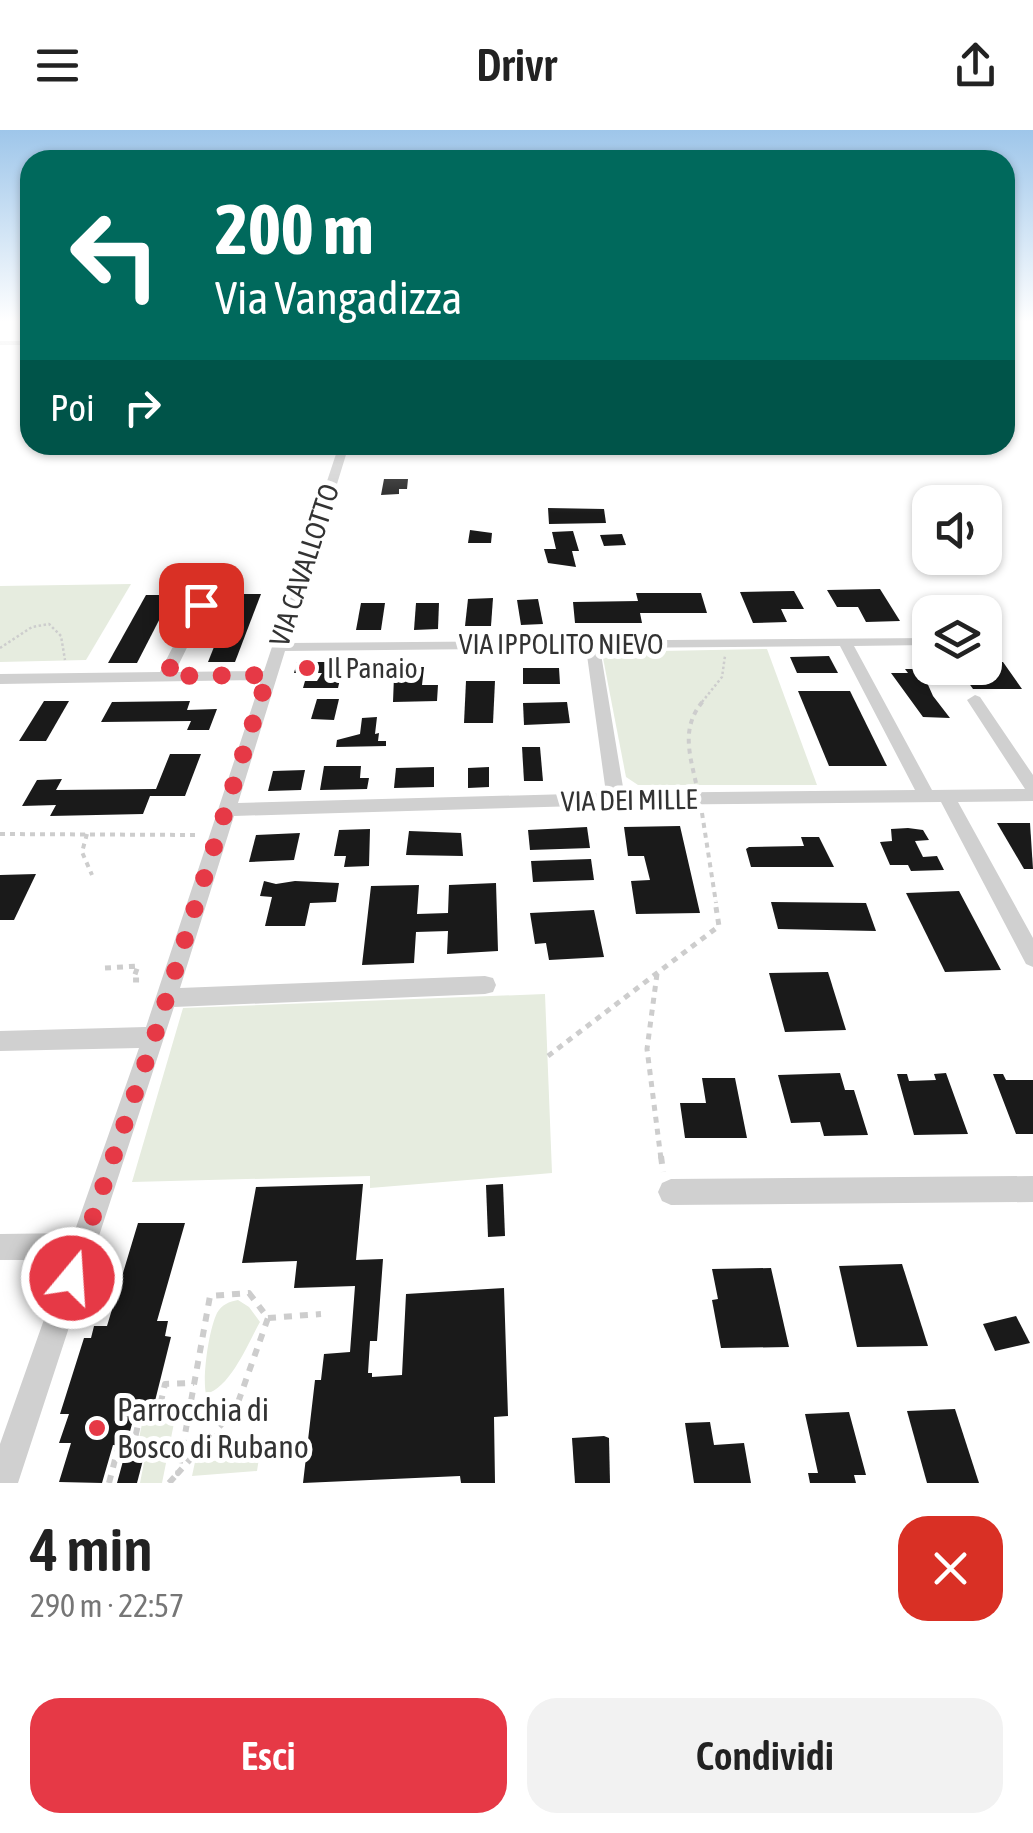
<!DOCTYPE html>
<html lang="it">
<meta charset="utf-8">
<style>
body{margin:0;font-family:"Asap Condensed",sans-serif;background:#f2f2f2;color:#222;height:100vh;display:flex;flex-direction:column;font-size:38px;white-space:nowrap}
*{box-sizing:border-box;margin:0}
p{font-size:32px;color:#767676}
.icon{flex:none;width:55px;height:55px;fill:none;stroke:currentColor;stroke-width:2;stroke-linecap:round;stroke-linejoin:round}
.map{position:relative;height:1353px;overflow:hidden}
.drawer{display:flex;flex-direction:column;background:#fff;flex:1}
.drawer>*{flex:none}
.banner{position:absolute;left:20px;top:20px;width:995px;height:305px;border-radius:30px;box-shadow:0 2px 8px #0004;background:#00695c;color:#fff;overflow:hidden}
.fabs{position:absolute;left:912px;top:355px;display:grid;gap:20px}
.fabs a{display:grid;place-items:center;width:90px;height:90px;border-radius:20px;background:#fff;box-shadow:0 2px 8px #0004;font-size:50px}
.pin{position:absolute;display:grid;place-items:center;width:85px;height:85px;color:#fff;margin:-42px;border-radius:20px;box-shadow:0 5px 15px #0006}
.me{position:absolute;width:110px;margin:-55px;rotate:18deg;stroke-linejoin:round;filter:drop-shadow(0 0 8px #0008)}
.turn{display:flex;align-items:center;gap:35px;height:210px;padding:0 30px;font-size:45px}
.turn .icon{width:130px;height:130px;stroke-width:2.5}
.turn b{display:block;font-size:70px;line-height:85px}
.then{display:flex;align-items:center;height:95px;padding:0 30px;background:#0003;gap:20px;font-size:38px}
.round{display:grid;place-items:center;flex:none;width:105px;height:105px;border-radius:30px;background:#f2f2f2}
.summary{display:flex;align-items:center;justify-content:space-between;height:170px;padding:0 30px}
h1{font-size:60px;font-weight:600;line-height:75px}
.button{display:flex;gap:20px;margin-top:auto;padding:20px 30px}
.button a{flex:1;height:115px;border-radius:30px;background:#e63946;color:#fff;font-size:40px;font-weight:600;line-height:115px;text-align:center}
.button a+a{background:#f2f2f2;color:#222}
header{display:flex;justify-content:space-between;align-items:center;height:130px;padding:0 30px;background:#fff;font-size:45px;font-weight:600}
.map>svg:first-child{display:block}
</style>
<header><svg class="icon" aria-label="menu" viewBox="0 0 24 24"><path d="M4 6h16M4 12h16M4 18h16"/></svg>Drivr<svg class="icon" aria-label="share" viewBox="0 0 24 24"><path d="M12 15V3M7 8l5-5 5 5M5 13v7h14v-7"/></svg></header>
<div class="map">
<svg width="1033" height="1353" viewBox="0 0 1033 1353">
<rect width="100%" height="100%" fill="#fff"/>
<g fill="#e6ecdf">
<polygon points="131,454 86,530 0,532 0,456"/>
<polygon points="767,519 817,655 638,655 626,647 603,528 608,522"/>
<polygon points="545,864 552,1043 370,1058 370,1046 132,1052 183,878"/>
<path d="M238 1170 249 1177 260 1192C248 1213 231 1257 206 1264 202 1247 209 1199 217 1183 222 1174 229 1172 238 1170Z"/>
<polygon points="174,1293 162,1353 140,1353 145,1327 135,1327 142,1294"/>
<polygon points="259,1328 257,1341 192,1346 195,1332"/>
</g>
<g fill="#1a1a1a">
<polygon points="384,349 408,349 407,359 399,359 399,364 381,365"/>
<polygon points="548,378 604,379 606,393 549,394"/>
<polygon points="470,400 492,403 491,413 468,413"/>
<polygon points="573,401 579,421 572,421 576,437 548,433 544,419 556,419 552,402"/>
<polygon points="622,404 626,415 604,416 600,405"/>
<polygon points="880,459 900,491 866,492 858,477 837,477 827,460"/>
<polygon points="794,461 804,479 781,479 787,492 753,493 740,462"/>
<polygon points="636,463 701,463 707,483 640,483 642,493 575,493 573,472 638,471"/>
<polygon points="235,464 261,464 235,532 208,532"/>
<polygon points="146,465 172,465 137,533 108,533"/>
<polygon points="493,468 491,496 465,496 468,469"/>
<polygon points="538,469 543,494 521,495 517,470"/>
<polygon points="361,473 385,473 381,500 356,500"/>
<polygon points="416,473 439,473 438,499 414,500"/>
<polygon points="829,526 838,543 797,543 790,527"/>
<polygon points="297,532 359,532 355,545 341,545 338,558 303,558 305,551 317,551 322,543 294,543"/>
<polygon points="985,532 1003,532 1022,559 973,559 958,538 985,538"/>
<polygon points="407,537 424,537 422,555 438,555 437,571 393,572 394,546 406,546"/>
<polygon points="523,538 559,538 560,554 523,554"/>
<polygon points="905,539 921,539 933,566 950,588 923,587 891,543 908,543"/>
<polygon points="466,551 495,551 493,593 464,593"/>
<polygon points="798,561 850,561 887,636 829,636"/>
<polygon points="317,569 339,569 334,590 311,589"/>
<polygon points="44,571 69,571 46,611 19,611"/>
<polygon points="190,571 187,580 217,579 209,600 187,600 191,591 101,592 112,572"/>
<polygon points="567,572 570,593 524,595 523,573"/>
<polygon points="377,587 375,604 379,603 378,611 386,611 386,616 336,617 337,610 360,604 362,588"/>
<polygon points="522,617 540,617 543,651 524,651"/>
<polygon points="170,624 201,624 185,666 150,666 143,684 50,686 56,675 22,676 37,650 62,649 56,660 156,659"/>
<polygon points="324,636 361,636 360,648 369,648 367,659 320,660"/>
<polygon points="434,637 434,657 394,658 396,638"/>
<polygon points="489,637 489,657 468,658 468,638"/>
<polygon points="305,640 301,660 268,661 273,641"/>
<polygon points="997,693 1030,693 1033,739 1024,739"/>
<polygon points="680,696 700,783 636,784 631,751 650,750 644,726 628,726 624,697"/>
<polygon points="587,697 590,718 530,720 528,700"/>
<polygon points="908,698 923,700 929,710 915,711 923,727 937,726 944,740 911,741 908,735 890,735 880,712 892,711 891,699"/>
<polygon points="370,699 369,736 344,737 346,726 334,726 339,700"/>
<polygon points="409,701 461,703 463,726 406,725"/>
<polygon points="300,703 294,730 249,732 256,705"/>
<polygon points="801,707 819,707 834,737 751,737 746,719 749,717 804,716"/>
<polygon points="591,729 594,750 533,752 531,731"/>
<polygon points="36,744 14,790 0,790 0,745"/>
<polygon points="264,751 276,754 295,751 339,753 336,772 310,773 305,796 265,796 272,767 260,766"/>
<polygon points="496,753 498,821 447,824 448,801 416,802 414,833 362,835 371,756 419,755 417,784 448,783 449,755"/>
<polygon points="959,761 1001,840 945,842 906,763"/>
<polygon points="771,772 866,773 876,801 778,799"/>
<polygon points="594,780 604,827 549,830 546,813 535,814 530,783"/>
<polygon points="828,842 846,900 785,902 769,843"/>
<polygon points="840,943 845,960 854,960 868,1005 824,1006 820,992 791,993 778,945"/>
<polygon points="946,943 968,1004 914,1005 897,944 907,944 909,951 936,950 934,944"/>
<polygon points="993,944 1003,944 1006,950 1033,950 1033,1004 1016,1004"/>
<polygon points="702,948 735,948 747,1008 685,1008 680,973 706,973"/>
<polygon points="363,1054 356,1130 383,1129 377,1211 370,1211 368,1243 372,1243 372,1247 402,1245 406,1164 504,1158 508,1286 494,1287 495,1353 461,1353 460,1346 303,1353 315,1250 321,1250 324,1224 350,1222 355,1156 294,1158 297,1131 242,1133 256,1057"/>
<polygon points="503,1054 505,1106 488,1107 486,1055"/>
<polygon points="138,1093 185,1093 157,1191 168,1191 165,1206 171,1207 152,1283 135,1283 126,1316 113,1315 102,1353 59,1352 71,1313 59,1313 69,1284 60,1284 84,1208 91,1208 94,1196 107,1196"/>
<polygon points="902,1134 928,1216 857,1217 839,1136"/>
<polygon points="771,1138 789,1217 721,1218 712,1170 718,1169 712,1139"/>
<polygon points="1016,1186 1030,1213 995,1221 983,1194"/>
<polygon points="955,1279 979,1353 927,1353 907,1281"/>
<polygon points="849,1282 866,1345 854,1345 856,1353 810,1353 808,1343 818,1343 805,1284"/>
<polygon points="710,1292 714,1315 744,1313 751,1353 694,1353 685,1293"/>
<polygon points="604,1306 609,1308 610,1353 575,1353 572,1308"/>
<polygon points="143,1330 137,1353 117,1353 123,1331"/>
</g>
<g fill="none" stroke-linecap="round" stroke-linejoin="round">
<g stroke="#cdcdcd" stroke-width="2.5" stroke-dasharray="2.5 2.5" stroke-linecap="butt">
<polyline points="0,518 32,497 49,494 61,506 65,530"/>
<polyline points="702,572 722,547 725,526"/>
</g>
<g stroke="#cdcdcd" stroke-width="4" stroke-dasharray="5 5" stroke-linecap="butt">
<path d="M696 653C689 622 681 596 704 570"/>
<polyline points="702,683 716,773"/>
<polyline points="0,704 198,705"/>
<polyline points="87,704 82,722 92,745"/>
</g>
<g stroke="#cdcdcd" stroke-width="5" stroke-dasharray="6 6" stroke-linecap="butt">
<polyline points="105,838 138,836 133,850 144,850"/>
<polyline points="657,844 647,919 661,1029"/>
<polyline points="548,926 719,796 715,771"/>
</g>
<g stroke="#cdcdcd" stroke-width="6" stroke-dasharray="8 8" stroke-linecap="butt">
<polyline points="661,1026 663,1042"/>
<polygon points="249,1163 268,1188 236,1278 178,1343 210,1166"/>
<polyline points="268,1188 321,1184"/>
<polyline points="157,1289 165,1254 194,1253"/>
<polyline points="109,1353 117,1322 132,1322 139,1290 188,1288"/>
<polyline points="169,1353 178,1343"/>
</g>
<g fill="#d0d0d0" fill-rule="evenodd">
<rect x="0" y="211" width="30" height="4"/>
<path d="M339 315H349L288 513 930 508V514L927 515 854 516 932 660 1025 659 967 570 975 565 980 567 1033 645V671L958 672 1033 808V837L1026 834 941 672 616 675 234 686 180 858 485 846 493 848 496 855 493 862 485 864 174 877 18 1353H0V1314L65 1130H0V1104L74 1103 139 918 0 921V901L146 897 261 550 0 554V544L160 542 194 475 201 471 208 475 175 542 264 541ZM840 516 915 660 624 663 600 518ZM586 518 606 663 238 673 285 521Z"/>
<polygon points="1033,1046 1033,1072 671,1075 662,1071 658,1062 662,1053 671,1049"/>
</g>
</g>
<linearGradient id="sky" x2="0" y2="1"><stop stop-color="#9ec6ea"/><stop offset="0.5" stop-color="#fff"/><stop offset="1" stop-color="#fff" stop-opacity="0"/></linearGradient>
<rect width="1033" height="383" fill="url(#sky)"/>
<g fill="none" stroke-linecap="round" stroke-linejoin="round">
<polyline stroke="#e63946" stroke-width="18" stroke-dasharray="0 32.4" points="72,1148 154,908 268,545 166,546 201,475"/>
</g>
<g fill="#e63946" stroke="#fff" stroke-width="4">
<circle cx="307" cy="538" r="10"/>
<circle cx="97" cy="1298" r="10"/>
</g>
<g text-anchor="middle" stroke-width="10" stroke-linejoin="round" paint-order="stroke">
<g font-size="28" fill="#333" stroke="#fff">
<text transform="translate(304 435) rotate(-72)" y="10">VIA CAVALLOTTO</text>
<text x="561" y="524">VIA IPPOLITO NIEVO</text>
<text transform="translate(629 670) rotate(-1)" y="10">VIA DEI MILLE</text>
</g>
<g font-size="28" fill="#333" stroke="#fff" text-anchor="start">
<text x="327" y="548">Il Panaio</text>
</g>
<g font-size="32" fill="#333" stroke="#fff" text-anchor="start">
<text x="117" y="1291">Parrocchia di<tspan x="117" dy="37">Bosco di Rubano</tspan></text>
</g>
</g>
</svg>
<div class="fabs">
<a><svg class="icon" aria-label="sound" viewBox="0 0 24 24"><path d="M4 9h4l5-4v14l-5-4H4zM17 9q2 3 0 6"/></svg></a>
<a><svg class="icon" aria-label="layers" viewBox="0 0 24 24"><path d="M12 4l9 5-9 5-9-5zM3 14l9 5 9-5"/></svg></a>
</div>
<div class="pin" style="left:201px;top:475px;background:#d93025"><svg class="icon" aria-label="arrive" viewBox="0 0 24 24"><path d="M6 21V4h12l-3 4 3 4H6"/></svg></div>
<svg class="me" style="left:72px;top:1148px" viewBox="-20 -20 40 40"><circle r="17" fill="#e63946" stroke="#fff" stroke-width="3"/><path d="M0-11L8 9 0 5-8 9z" fill="#fff"/></svg>
<div class="banner">
<div class="turn"><svg class="icon" aria-label="left" viewBox="0 0 24 24"><path d="M17 20v-9H6M10 6l-5 5 5 5"/></svg><div><b>200 m</b>Via Vangadizza</div></div>
<div class="then">Poi<svg class="icon" aria-label="right" viewBox="0 0 24 24"><path d="M7 20v-9h11M14 6l5 5-5 5"/></svg></div>
</div>
</div>
<section class="drawer">
<div class="summary"><div><h1>4 min</h1><p>290 m · 22:57</p></div><a class="round" style="background:#d93025;color:#fff"><svg class="icon" aria-label="close" viewBox="0 0 24 24"><path d="M6 6l12 12M18 6L6 18"/></svg></a></div>
<div class="button"><a>Esci</a><a>Condividi</a></div>
</section>
